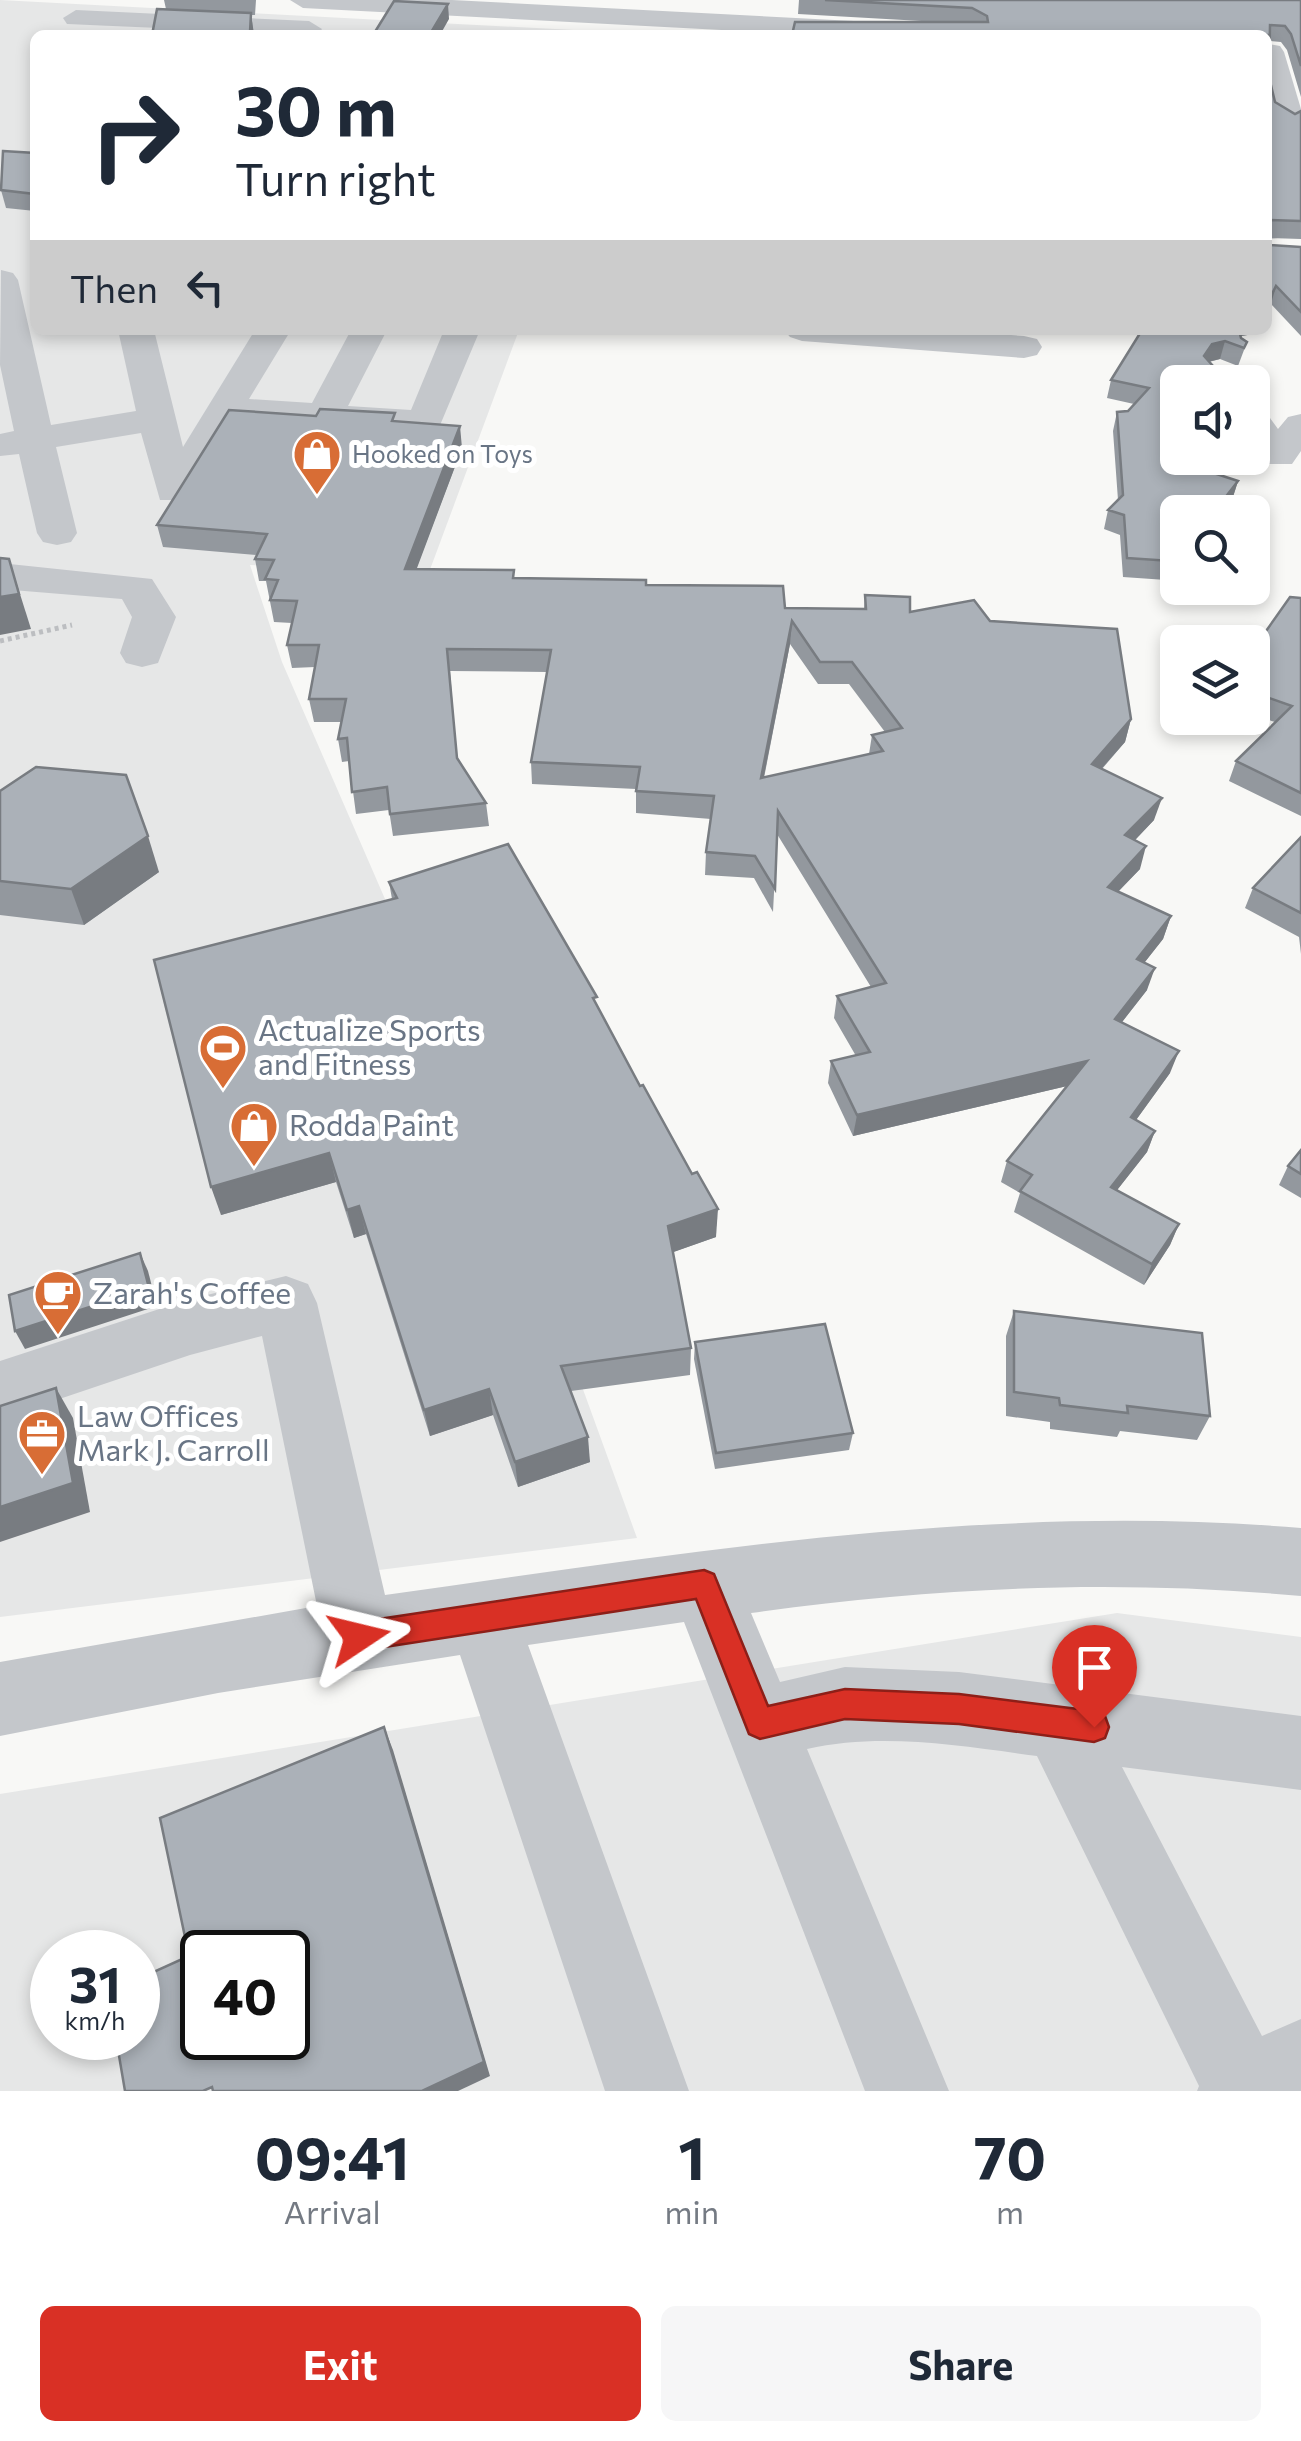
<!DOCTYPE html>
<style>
body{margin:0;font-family:Commissioner,sans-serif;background:#f6f6f7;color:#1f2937;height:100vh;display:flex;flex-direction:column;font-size:38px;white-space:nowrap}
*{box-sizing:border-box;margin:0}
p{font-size:32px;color:#747a83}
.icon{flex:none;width:55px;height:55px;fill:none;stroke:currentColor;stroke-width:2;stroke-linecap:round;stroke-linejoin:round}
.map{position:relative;height:2091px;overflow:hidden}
.panel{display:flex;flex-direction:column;background:#fff;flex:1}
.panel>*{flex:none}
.top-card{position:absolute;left:30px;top:30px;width:1242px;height:305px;border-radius:15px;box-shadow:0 5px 15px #0003;background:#fff;color:#1f2937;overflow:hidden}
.fabs{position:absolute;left:1160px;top:365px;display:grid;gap:20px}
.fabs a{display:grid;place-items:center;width:110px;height:110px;border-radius:15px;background:#fff;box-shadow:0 5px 15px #0003;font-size:50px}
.speed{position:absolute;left:30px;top:1930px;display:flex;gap:20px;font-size:50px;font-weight:700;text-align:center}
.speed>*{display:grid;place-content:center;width:130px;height:130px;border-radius:50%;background:#fff;box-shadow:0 5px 15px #0003;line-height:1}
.speed small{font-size:25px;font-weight:400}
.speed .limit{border:5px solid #111;border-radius:15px;background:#fff;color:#111}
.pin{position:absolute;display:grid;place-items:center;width:85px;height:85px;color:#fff;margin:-102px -42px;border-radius:50% 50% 50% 0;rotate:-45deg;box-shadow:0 0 10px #0007}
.pin .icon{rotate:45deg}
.me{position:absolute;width:110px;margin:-55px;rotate:80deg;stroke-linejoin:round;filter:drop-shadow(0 0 8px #0008)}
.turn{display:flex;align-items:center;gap:35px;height:210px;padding:0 40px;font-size:45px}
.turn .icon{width:130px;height:130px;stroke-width:2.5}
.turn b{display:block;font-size:70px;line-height:85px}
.then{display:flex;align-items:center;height:95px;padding:0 40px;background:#0003;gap:20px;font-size:38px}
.eta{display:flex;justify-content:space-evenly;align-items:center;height:170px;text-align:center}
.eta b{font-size:60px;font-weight:700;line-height:70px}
.primary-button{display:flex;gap:20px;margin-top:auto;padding:20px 40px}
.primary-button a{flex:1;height:115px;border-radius:15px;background:#d93025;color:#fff;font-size:40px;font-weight:700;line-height:115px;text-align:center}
.primary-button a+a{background:#f6f6f7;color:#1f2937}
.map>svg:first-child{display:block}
</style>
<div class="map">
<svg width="1301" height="2091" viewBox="0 0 1301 2091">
<rect width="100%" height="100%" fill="#f8f8f6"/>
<g fill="#e6e7e7" fill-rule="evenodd">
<polygon points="0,0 668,35 35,35 35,330 519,330 428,575 250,565 282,662 395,922 560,1326 637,1538 0,1617"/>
<path d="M1117 1613 1301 1637V2091H0V1794ZM52 1952H138V2038H52ZM202 1952H288V2038H202Z"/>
</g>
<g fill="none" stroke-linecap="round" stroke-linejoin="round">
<polyline stroke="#bcbec1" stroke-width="5" stroke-dasharray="4 4" stroke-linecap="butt" points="0,641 72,625"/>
<g fill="#c4c7cb" fill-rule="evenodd">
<polygon points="290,0 452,0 970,27 983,35 818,35 303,8"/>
<polygon points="76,10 309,21 322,29 317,35 67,24 63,18"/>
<polygon points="1268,44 1280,46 1284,52 1301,109 1299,124 1289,127 1274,118 1268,93"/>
<polygon points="1,270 13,273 18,280 51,425 136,411 118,330 154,330 183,447 255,330 291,330 249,399 312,403 351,330 387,330 348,406 411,410 444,330 480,330 438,430 425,433 236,421 188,500 160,500 141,433 56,447 77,533 71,542 57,545 43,542 37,533 19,454 0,456 0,434 14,431 0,365"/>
<polygon points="784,330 941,330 1024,336 1037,339 1042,347 1037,355 1024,358 802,341 790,337"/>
<polygon points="1252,408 1265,411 1278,429 1288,417 1301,414 1301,451 1292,464 1264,464 1252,447"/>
<polygon points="0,563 152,579 176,617 158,663 142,667 126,663 120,653 132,617 122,599 0,589"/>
<path d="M286 1276 308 1284 317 1303 385 1595C689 1552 992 1502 1301 1528V1596C1116 1579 934 1587 751 1613L780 1682 845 1667 959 1672 1301 1716V1790L1122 1767 1262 2036 1301 2019V2091H1197L1199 2086 1037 1756C962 1746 882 1732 807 1749L949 2091H865L684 1622 528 1645 689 2091H605L460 1655 218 1693 0 1736V1662L317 1606 262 1336 190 1355 0 1419V1361L190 1299Z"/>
</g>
</g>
<g fill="#93989e" fill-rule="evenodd">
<polygon points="164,0 256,0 255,15 251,15 254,35 152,35 166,9"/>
<polygon points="799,0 1301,0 1301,97 1287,50 1281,42 1269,41 1269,77 1275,102 1295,114 1301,111 1301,239 1270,238 1270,245 1301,247 1301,336 1271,304 1268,35 792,35 939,22 798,14"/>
<polygon points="35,153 35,211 6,208 1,190"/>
<polygon points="1139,330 1257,330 1255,334 1240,336 1247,342 1238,366 1220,359 1209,362 1214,367 1233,367 1229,382 1178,382 1218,458 1206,471 1238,481 1232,500 1223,512 1178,512 1178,555 1170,552 1171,561 1166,580 1123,577 1120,535 1104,529 1108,510 1118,500 1113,431 1117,412 1128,411 1134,404 1107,398 1111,380 1141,331"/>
<path d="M396 421 462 448 416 569 514 578 646 585 785 608 864 609 865 595 910 612 990 621 1131 719 1125 742 1102 769 1154 820 1135 840 1140 869 1118 892 1171 916 1163 939 1144 963 1147 990 1122 1022 1170 1073 1136 1120 1155 1131 1147 1152 1117 1190 1179 1224 1170 1245 1144 1285 1014 1212 1020 1193 1001 1182 1007 1161 1067 1086 853 1136 828 1083 831 1061 856 1056 834 1018 837 996 871 987 777 834 773 912 754 878 705 875 706 852 711 819 636 813V789L532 784 531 762 547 672 450 671 457 759 486 803 489 826 393 836 389 810 356 814 349 761 342 762 338 739 342 722H314L309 699 315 667 292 668 287 645 292 623 274 622 266 581H259L255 559 257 555 163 547 157 525ZM790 644 818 684H849L885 732 872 735 869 754 764 778Z"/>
<polygon points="1301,598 1301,816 1229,781 1236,761 1275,722 1252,715 1252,651"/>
<polygon points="0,791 159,872 84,925 0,915"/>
<polygon points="1301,837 1301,954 1299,937 1245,908 1253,888"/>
<polygon points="389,882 598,1007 716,1237 673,1252 691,1348 690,1375 571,1391 590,1462 518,1487 493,1415 430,1436 366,1234 354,1238 336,1182 221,1215 392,899"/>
<polygon points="1301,1150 1301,1198 1279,1185 1288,1166"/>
<polygon points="1014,1311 1210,1416 1197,1440 1120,1431 1117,1437 1050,1429 1050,1422 1006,1416 1006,1336"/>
<polygon points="695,1342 853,1433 849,1450 715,1469 694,1359"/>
</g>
<g fill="#787c81">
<polygon points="448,4 449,19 440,35 430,35"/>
<polygon points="251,13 254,35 250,35"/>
<polygon points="1276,286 1271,304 1268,310 1268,302"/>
<polygon points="1234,330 1257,330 1255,334 1232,337"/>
<polygon points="1225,341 1220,359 1207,362 1204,356 1212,344"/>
<polygon points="460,426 462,448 408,592 405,569"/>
<polygon points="1207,458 1218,458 1192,487 1198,468"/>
<polygon points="1238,481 1232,500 1223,512 1214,512"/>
<polygon points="9,559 31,629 0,635 0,597"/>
<polygon points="792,621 790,644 759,801 761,778"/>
<polygon points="1131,719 1125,742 1086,786 1092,764"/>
<polygon points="1162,798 1154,820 1118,858 1125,835"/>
<polygon points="148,836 159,872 84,925 71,889"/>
<polygon points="1146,846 1140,869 1101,909 1108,887"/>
<polygon points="1171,916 1163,939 1130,981 1137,959"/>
<polygon points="1155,968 1147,990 1108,1040 1115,1019"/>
<polygon points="1179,1051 1170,1073 1123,1138 1131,1117"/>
<polygon points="1087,1061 1080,1083 853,1136 857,1115"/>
<polygon points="1155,1131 1147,1152 1103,1208 1111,1187"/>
<polygon points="329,1153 336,1182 221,1215 211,1187"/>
<polygon points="359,1206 366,1234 354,1238 347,1210"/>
<polygon points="718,1209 716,1237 668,1254 668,1226"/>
<polygon points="1179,1224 1170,1245 1144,1285 1152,1264"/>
<polygon points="140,1253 148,1271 157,1306 25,1349 15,1331"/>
<polygon points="56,1388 73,1418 90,1512 0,1542 0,1507"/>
<polygon points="489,1389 493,1415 430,1436 424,1410"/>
<polygon points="588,1437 590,1462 518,1487 515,1462"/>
<polygon points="384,1727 393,1750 490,2076 458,2091 422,2091"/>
</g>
<g fill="#abb1b8" stroke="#787c81" stroke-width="2.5" fill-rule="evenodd">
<polygon points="825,0 1301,0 1301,66 1291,34 1285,26 1270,25 1269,77 1275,102 1295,114 1301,111 1301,221 1270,220 1270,245 1301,247 1301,312 1276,286 1268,302 1268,35 733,35 734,32 792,35 795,22 988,22 987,16 972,8"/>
<polygon points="394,1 448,4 430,34 453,35 373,35"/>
<polygon points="157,9 251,13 250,32 152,35"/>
<polygon points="3,151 35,153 35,194 1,190"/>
<polygon points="1142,330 1239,330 1241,338 1247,342 1244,348 1225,341 1212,344 1204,356 1214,367 1233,367 1225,382 1178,382 1178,458 1207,458 1198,468 1238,481 1214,512 1178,512 1178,534 1167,530 1171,561 1127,558 1124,515 1108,510 1123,495 1117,412 1128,411 1149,388 1111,380"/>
<path d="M320 409 395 413 392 421 460 426 405 569 514 570 513 578 646 580V585L783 586 785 608 866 609 865 595 910 597V612L974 600 990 621 1117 629 1131 719 1092 764 1162 798 1125 835 1146 846 1108 887 1171 916 1137 959 1155 968 1115 1019 1179 1051 1131 1117 1155 1131 1111 1187 1179 1224 1152 1264 1020 1191 1032 1175 1007 1161 1087 1061 857 1115 831 1061 870 1052 837 996 886 983 778 811 775 889 755 856 706 852 714 796 636 791 640 767 531 762 551 650 447 649 457 758 486 803 390 814 387 787 352 792 347 738 338 739 346 699H309L319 645H287L297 601 270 600 278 580 265 579 274 560 255 559 267 534 157 525 229 410 316 416ZM792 621 820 662H852L902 728 872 735 883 751 761 778Z"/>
<polygon points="0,558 9,559 19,594 0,597"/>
<polygon points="1290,597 1301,598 1301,793 1236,761 1292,706 1252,692 1252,651"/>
<polygon points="36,767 126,775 148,836 71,889 0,881 0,791"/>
<polygon points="1301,837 1301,913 1253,888"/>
<polygon points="508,844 597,997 593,998 640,1086 643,1085 692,1174 697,1172 718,1209 668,1226 691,1348 561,1366 588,1437 515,1462 489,1389 424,1410 359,1206 347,1210 329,1153 211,1187 154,960 397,898 389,882"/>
<polygon points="1301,1150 1301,1174 1288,1166"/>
<polygon points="140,1253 149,1288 15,1331 9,1295"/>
<polygon points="1014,1311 1202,1333 1210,1416 1127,1406 1128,1413 1060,1405 1059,1398 1014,1392"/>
<polygon points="825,1324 853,1433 716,1453 695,1342"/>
<polygon points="56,1388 73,1483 0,1507 0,1406"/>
<path d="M384 1727 484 2062 422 2091H213L212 2087 203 2091H125L116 2038H138V1979L189 1956 160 1818ZM202 1952H288V2038H202Z"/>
</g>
<polygon fill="#d93025" stroke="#8d1f18" stroke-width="2.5" points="704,1570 714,1574 768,1706 845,1689 959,1694 1094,1711 1105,1716 1109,1727 1105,1738 1094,1742 959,1724 845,1719 760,1739 749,1734 696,1599 359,1651 349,1647 344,1637 349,1626 359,1622"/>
<defs>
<g id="shop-pin" transform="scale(2.5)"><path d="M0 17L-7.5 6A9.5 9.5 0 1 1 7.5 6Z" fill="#d86d35" stroke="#fff"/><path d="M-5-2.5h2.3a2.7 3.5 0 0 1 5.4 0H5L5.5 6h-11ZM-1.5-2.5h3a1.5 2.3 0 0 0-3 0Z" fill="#fff"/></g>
<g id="stadium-pin" transform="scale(2.5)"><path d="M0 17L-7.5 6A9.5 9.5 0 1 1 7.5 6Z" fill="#d86d35" stroke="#fff"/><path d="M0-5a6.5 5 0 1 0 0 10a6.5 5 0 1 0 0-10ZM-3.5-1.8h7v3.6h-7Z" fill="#fff"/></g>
<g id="cafe-pin" transform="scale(2.5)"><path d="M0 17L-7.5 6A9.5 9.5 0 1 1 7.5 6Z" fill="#d86d35" stroke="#fff"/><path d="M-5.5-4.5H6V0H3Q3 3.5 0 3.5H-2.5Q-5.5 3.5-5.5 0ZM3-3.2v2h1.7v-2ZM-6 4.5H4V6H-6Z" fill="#fff"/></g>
<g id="office-pin" transform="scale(2.5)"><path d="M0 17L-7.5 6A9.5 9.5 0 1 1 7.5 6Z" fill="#d86d35" stroke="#fff"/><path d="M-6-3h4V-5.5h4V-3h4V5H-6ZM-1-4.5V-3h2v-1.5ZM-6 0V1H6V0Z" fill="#fff"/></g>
</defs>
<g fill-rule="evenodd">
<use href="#shop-pin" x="317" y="454"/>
<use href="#stadium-pin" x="223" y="1048"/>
<use href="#shop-pin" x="254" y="1126"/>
<use href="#cafe-pin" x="58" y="1294"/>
<use href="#office-pin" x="42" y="1434"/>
</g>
<g text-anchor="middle" stroke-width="10" stroke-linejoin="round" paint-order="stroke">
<g font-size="25" fill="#697585" stroke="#fff" text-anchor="start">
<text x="352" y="463">Hooked on Toys</text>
</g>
<g font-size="30" fill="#697585" stroke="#fff" text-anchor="start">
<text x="258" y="1041">Actualize Sports<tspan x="258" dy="34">and Fitness</tspan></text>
<text x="289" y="1136">Rodda Paint</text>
<text x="93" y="1304">Zarah's Coffee</text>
<text x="77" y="1427">Law Offices<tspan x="77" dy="34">Mark J. Carroll</tspan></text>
</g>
</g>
</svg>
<div class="fabs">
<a><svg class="icon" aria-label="sound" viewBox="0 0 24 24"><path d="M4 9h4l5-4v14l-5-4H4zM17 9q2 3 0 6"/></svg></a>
<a><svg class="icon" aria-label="search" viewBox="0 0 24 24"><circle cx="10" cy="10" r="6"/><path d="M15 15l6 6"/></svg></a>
<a><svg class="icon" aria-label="layers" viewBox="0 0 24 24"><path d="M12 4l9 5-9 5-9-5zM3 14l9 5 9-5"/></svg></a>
</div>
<div class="speed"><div>31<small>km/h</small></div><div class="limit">40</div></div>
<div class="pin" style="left:1094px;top:1727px;background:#d93025"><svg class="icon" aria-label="arrive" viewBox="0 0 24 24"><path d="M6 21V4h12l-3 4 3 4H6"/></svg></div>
<svg class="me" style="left:359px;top:1637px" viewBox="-20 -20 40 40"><path d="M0-17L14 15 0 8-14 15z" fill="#d93025" stroke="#fff" stroke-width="4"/></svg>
<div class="top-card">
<div class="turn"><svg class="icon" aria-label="right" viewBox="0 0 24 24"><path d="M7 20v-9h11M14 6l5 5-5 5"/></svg><div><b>30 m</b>Turn right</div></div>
<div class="then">Then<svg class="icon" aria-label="left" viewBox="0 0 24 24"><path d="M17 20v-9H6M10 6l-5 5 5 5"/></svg></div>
</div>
</div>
<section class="panel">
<div class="eta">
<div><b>09:41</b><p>Arrival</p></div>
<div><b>1</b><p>min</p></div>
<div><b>70</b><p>m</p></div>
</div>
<div class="primary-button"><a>Exit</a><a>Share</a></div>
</section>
